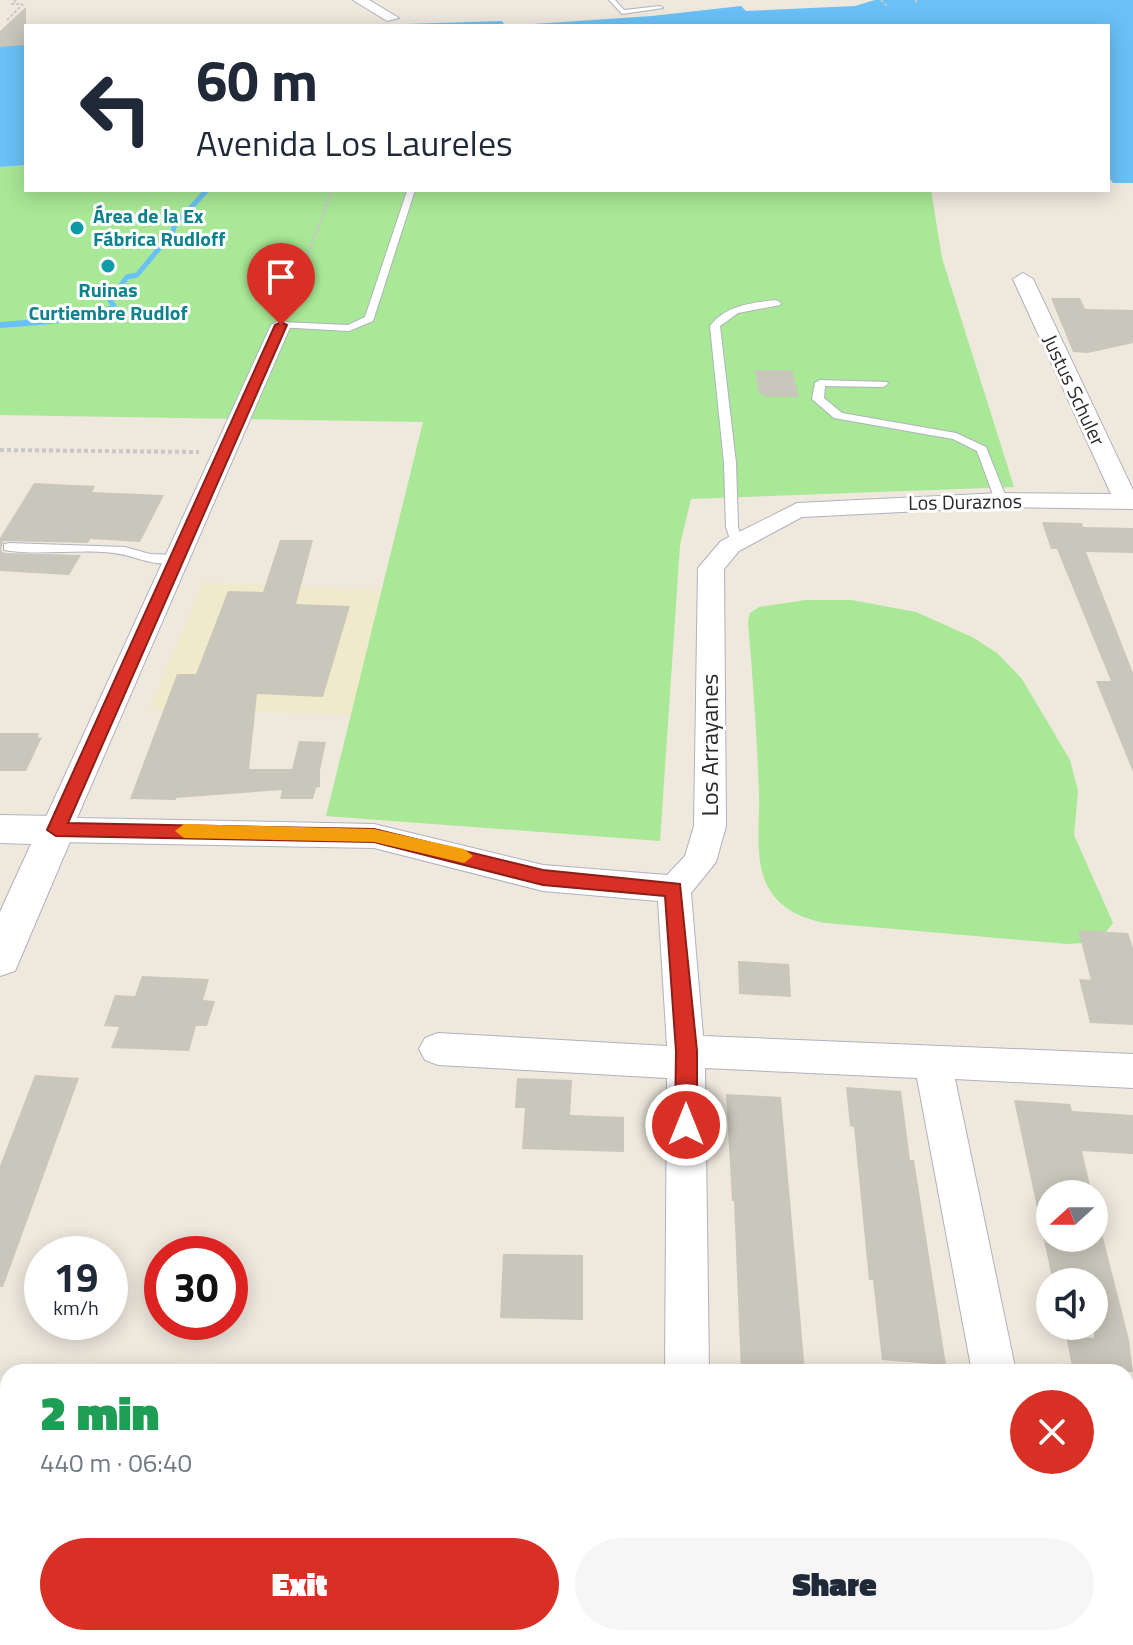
<!DOCTYPE html>
<meta charset="utf-8">
<style>
body{margin:0;font-family:"Titillium Web",sans-serif;background:#f6f6f7;color:#1f2937;height:100vh;display:flex;flex-direction:column;font-size:30px;white-space:nowrap}
*{box-sizing:border-box;margin:0}
p{font-size:26px;color:#747a83}
.icon{flex:none;width:44px;height:44px;fill:none;stroke:currentColor;stroke-width:2;stroke-linecap:round;stroke-linejoin:round}
.map{position:relative;flex:1;overflow:hidden}
.panel{position:absolute;left:0px;top:1364px;width:1134px;height:282px;display:flex;flex-direction:column;background:#fff;border-radius:24px 24px 0 0;box-shadow:0 4px 20px #0003}
.panel>*{flex:none}
.guide{position:absolute;left:24px;top:24px;width:1086px;height:168px;border-radius:0px;box-shadow:0 4px 20px #0003;background:#fff;color:#1f2937;overflow:hidden}
.needle{width:52px;rotate:249deg}
.fabs{position:absolute;left:1036px;top:1180px;display:grid;gap:16px}
.fabs a{display:grid;place-items:center;width:72px;height:72px;border-radius:50%;background:#fff;box-shadow:0 4px 20px #0003;font-size:40px}
.speed{position:absolute;left:24px;top:1236px;display:flex;gap:16px;font-size:40px;font-weight:700;text-align:center}
.speed>*{display:grid;place-content:center;width:104px;height:104px;border-radius:50%;background:#fff;box-shadow:0 4px 20px #0003;line-height:1}
.speed small{font-size:20px;font-weight:400}
.speed .limit{border:12px solid #d22;background:#fff;color:#111}
.pin{position:absolute;display:grid;place-items:center;width:68px;height:68px;color:#fff;margin:-82px -34px;border-radius:50% 50% 50% 0;rotate:-45deg;box-shadow:0 0 8px #0007}
.pin .icon{rotate:45deg}
.me{position:absolute;width:88px;margin:-44px;rotate:0deg;stroke-linejoin:round;filter:drop-shadow(0 0 6px #0008)}
.turn{display:flex;align-items:center;gap:28px;height:168px;padding:0 40px;font-size:36px}
.turn .icon{width:104px;height:104px;stroke-width:2.5}
.turn b{display:block;font-size:56px;line-height:68px}
.round{display:grid;place-items:center;flex:none;width:84px;height:84px;border-radius:42px;background:#f6f6f7}
.summary{display:flex;align-items:center;justify-content:space-between;height:136px;padding:0 40px}
h1{font-size:48px;font-weight:800;line-height:60px;color:#1e9e55}
.action{display:flex;gap:16px;margin-top:auto;padding:16px 40px}
.action a{flex:1;height:92px;border-radius:48px;background:#d93025;color:#fff;font-size:32px;font-weight:800;line-height:92px;text-align:center}
.action a+a{background:#f6f6f7;color:#1f2937}
.map>svg:first-child{display:block}
</style>
<div class="map">
<svg width="1133" height="1645" viewBox="0 0 1133 1645">
<rect width="100%" height="100%" fill="#eee8dd"/>
<polygon fill="#f1e9cb" points="203,582 381,590 351,715 149,709"/>
<g fill="#a8e896">
<polygon points="26,165 26,190 931,190 942,258 1014,487 691,499 680,545 660,841 326,816 423,422 0,415 0,167"/>
<path d="M806 600H851L916 612 972 637 997 653 1022 679 1070 760 1078 791 1074 835 1113 923 1098 942 1068 944 826 923C802 919 778 908 767 885 754 859 760 822 759 794 757 737 753 679 748 622L750 613 759 607Z"/>
</g>
<g fill="#69c1f7">
<polygon points="875,0 1133,0 1133,183 1113,183 1108,176 1108,26 342,26 502,21 505,26 652,16 741,6 746,11 855,6"/>
<polygon points="0,31 26,31 26,165 0,167"/>
</g>
<g fill="none" stroke-linecap="round" stroke-linejoin="round">
<polyline stroke="#69c1f7" stroke-width="5" points="26,323 91,318 114,306 110,300 127,277 137,275 172,233 175,225 207,190"/>
<polyline stroke="#69c1f7" stroke-width="6" points="0,325 52,321"/>
</g>
<g fill="#c9c6bb">
<polygon points="26,7 26,45 0,47 0,31"/>
<polygon points="1051,298 1080,298 1085,309 1133,310 1133,343 1088,353 1073,352"/>
<polygon points="755,370 792,370 799,397 767,397 759,393"/>
<polygon points="34,483 95,486 92,492 164,495 140,542 90,539 88,543 3,541 1,550 4,553 81,555 69,575 0,571 0,538"/>
<polygon points="1042,522 1082,523 1083,527 1133,528 1133,553 1086,552 1133,673 1133,772 1096,681 1111,681 1057,549 1051,549"/>
<polygon points="280,540 313,540 296,604 350,606 323,697 257,694 249,769 292,769 299,741 326,742 320,770 320,787 316,788 313,799 280,799 282,790 176,798 176,800 130,799 177,674 196,674 228,591 263,592"/>
<polygon points="0,733 39,733 38,738 42,737 26,771 0,771"/>
<polygon points="1078,930 1128,933 1133,948 1133,1025 1090,1023 1079,979 1091,980"/>
<polygon points="738,961 789,964 791,997 739,994"/>
<polygon points="142,976 209,979 203,1000 215,1001 207,1026 196,1026 189,1051 111,1048 119,1027 104,1026 115,995 135,996"/>
<polygon points="35,1075 79,1078 3,1287 0,1287 0,1166"/>
<polygon points="517,1078 572,1080 570,1115 624,1117 624,1152 522,1149 525,1108 515,1108"/>
<polygon points="846,1087 901,1091 910,1160 914,1160 946,1365 882,1360 873,1280 869,1280 854,1127 850,1126"/>
<polygon points="726,1094 781,1097 805,1372 741,1372 734,1201 732,1201"/>
<polygon points="1014,1100 1070,1104 1072,1111 1133,1115 1133,1154 1082,1151 1092,1194 1050,1194 1050,1238 1094,1238 1094,1202 1129,1340 1133,1372 1073,1372 1066,1336 1094,1338 1094,1282 1053,1282"/>
<polygon points="503,1254 583,1255 583,1320 500,1318"/>
</g>
<g fill="none" stroke-linecap="round" stroke-linejoin="round">
<g stroke="#b1b1c0" stroke-width="2">
<g id="service">
<polygon points="609,0 615,0 624,10 660,6 663,8 622,14"/>
<polygon points="415,190 373,321 349,331 277,327 276,325 281,322 348,325 365,317 407,191"/>
<path d="M776 300 781 303 780 305 738 313 720 326 736 463 738 527 743 542 737 546 731 542 726 527 724 463 710 326C726 305 751 303 776 300Z"/>
<polygon points="820,380 887,382 888,384 883,387 825,386 824,398 842,413 956,433 986,447 1007,500 1001,504 995,500 977,451 953,439 834,418 812,399 815,383"/>
<path d="M9 543 125 547 150 554 177 555 183 559C170 569 145 561 129 556 93 546 43 557 4 550V544Z"/>
</g>
</g>
<g stroke="#b1b1c0" stroke-width="2">
<g id="minor">
<polygon points="353,0 369,0 399,18 387,21"/>
<polygon points="1023,273 1033,279 1133,490 1133,509 1001,507 802,517 739,551 724,569 726,826 716,862 691,893 703,1036 1133,1054 1133,1088 955,1079 1016,1372 972,1372 917,1078 705,1068 709,1372 665,1372 667,1078 438,1065 425,1060 419,1049 425,1038 438,1033 667,1046 658,901 543,891 374,848 56,842 45,839 40,830 271,325 281,319 291,325 77,818 374,824 543,865 667,875 685,856 694,826 698,568 721,541 797,503 1001,493 1111,494 1013,279"/>
<polygon points="400,1638 452,1638 451,1645 399,1645"/>
<rect x="669" y="1638" width="52" height="7"/>
</g>
</g>
<g stroke="#b1b1c0" stroke-width="2">
<polygon id="tertiary" points="0,815 56,816 70,820 75,830 15,971 0,976 0,912 31,844 0,843"/>
</g>
<g stroke="#c8c8c8" stroke-width="2" stroke-dasharray="3 2" stroke-linecap="butt">
<polyline points="16,0 12,4 22,4"/>
<polyline points="881,0 888,7"/>
<polyline points="915,0 918,3"/>
<polyline points="7,20 23,4"/>
</g>
<polyline stroke="#c8c8c8" stroke-width="3" stroke-dasharray="3 2" stroke-linecap="butt" points="287,310 332,190"/>
<polyline stroke="#c8c8c8" stroke-width="4" stroke-dasharray="4 3" stroke-linecap="butt" points="0,450 199,452"/>
<use href="#service" fill="#fff" fill-rule="evenodd"/>
<use href="#minor" fill="#fff" fill-rule="evenodd"/>
<use href="#tertiary" fill="#fff" fill-rule="evenodd"/>
</g>
<polygon fill="#d93025" stroke="#8d1f18" stroke-width="2" points="281,322 287,325 68,823 374,829 543,870 680,884 697,1051 697,1125 694,1132 686,1135 678,1132 675,1125 676,1051 665,896 543,885 374,842 56,836 47,830 275,325"/>
<polygon fill="#f59e0b" points="184,824 374,829 464,849 473,856 464,863 374,842 184,838 175,831"/>
<g fill="#0f9aa8" stroke="#fff" stroke-width="3">
<circle cx="77" cy="228" r="8"/>
<circle cx="108" cy="266" r="8"/>
</g>
<g text-anchor="middle" stroke-width="6" stroke-linejoin="round" paint-order="stroke">
<g font-size="20" font-weight="bold" fill="#0d838f" stroke="#fff" text-anchor="start">
<text x="93" y="223">Área de la Ex<tspan x="93" dy="23">Fábrica Rudloff</tspan></text>
<text x="108" y="297" text-anchor="middle">Ruinas<tspan x="108" dy="23">Curtiembre Rudlof</tspan></text>
</g>
<g font-size="20" fill="#2b2b2b" stroke="#fff">
<text transform="translate(1074 390) rotate(65)" y="7">Justus Schuler</text>
<text transform="translate(965 502) rotate(-1)" y="7">Los Duraznos</text>
</g>
<g font-size="24" fill="#2b2b2b" stroke="#fff">
<text transform="translate(710 745) rotate(-90)" y="8">Los Arrayanes</text>
</g>
</g>
</svg>
<div class="fabs">
<a><svg class="needle" viewBox="-14 -14 28 28"><path d="M0-13l5 13h-10z" fill="#e53935"/><path d="M0 13l5-13h-10z" fill="#747a83"/></svg></a>
<a><svg class="icon" aria-label="sound" viewBox="0 0 24 24"><path d="M4 9h4l5-4v14l-5-4H4zM17 9q2 3 0 6"/></svg></a>
</div>
<div class="speed"><div>19<small>km/h</small></div><div class="limit">30</div></div>
<div class="pin" style="left:281px;top:325px;background:#d93025"><svg class="icon" aria-label="arrive" viewBox="0 0 24 24"><path d="M6 21V4h12l-3 4 3 4H6"/></svg></div>
<svg class="me" style="left:686px;top:1125px" viewBox="-20 -20 40 40"><circle r="17" fill="#d93025" stroke="#fff" stroke-width="3"/><path d="M0-11L8 9 0 5-8 9z" fill="#fff"/></svg>
<div class="guide">
<div class="turn"><svg class="icon" aria-label="left" viewBox="0 0 24 24"><path d="M17 20v-9H6M10 6l-5 5 5 5"/></svg><div><b>60 m</b>Avenida Los Laureles</div></div>
</div>
<section class="panel">
<div class="summary"><div><h1>2 min</h1><p>440 m · 06:40</p></div><a class="round" style="background:#d93025;color:#fff"><svg class="icon" aria-label="close" viewBox="0 0 24 24"><path d="M6 6l12 12M18 6L6 18"/></svg></a></div>
<div class="action"><a>Exit</a><a>Share</a></div>
</section>
</div>
